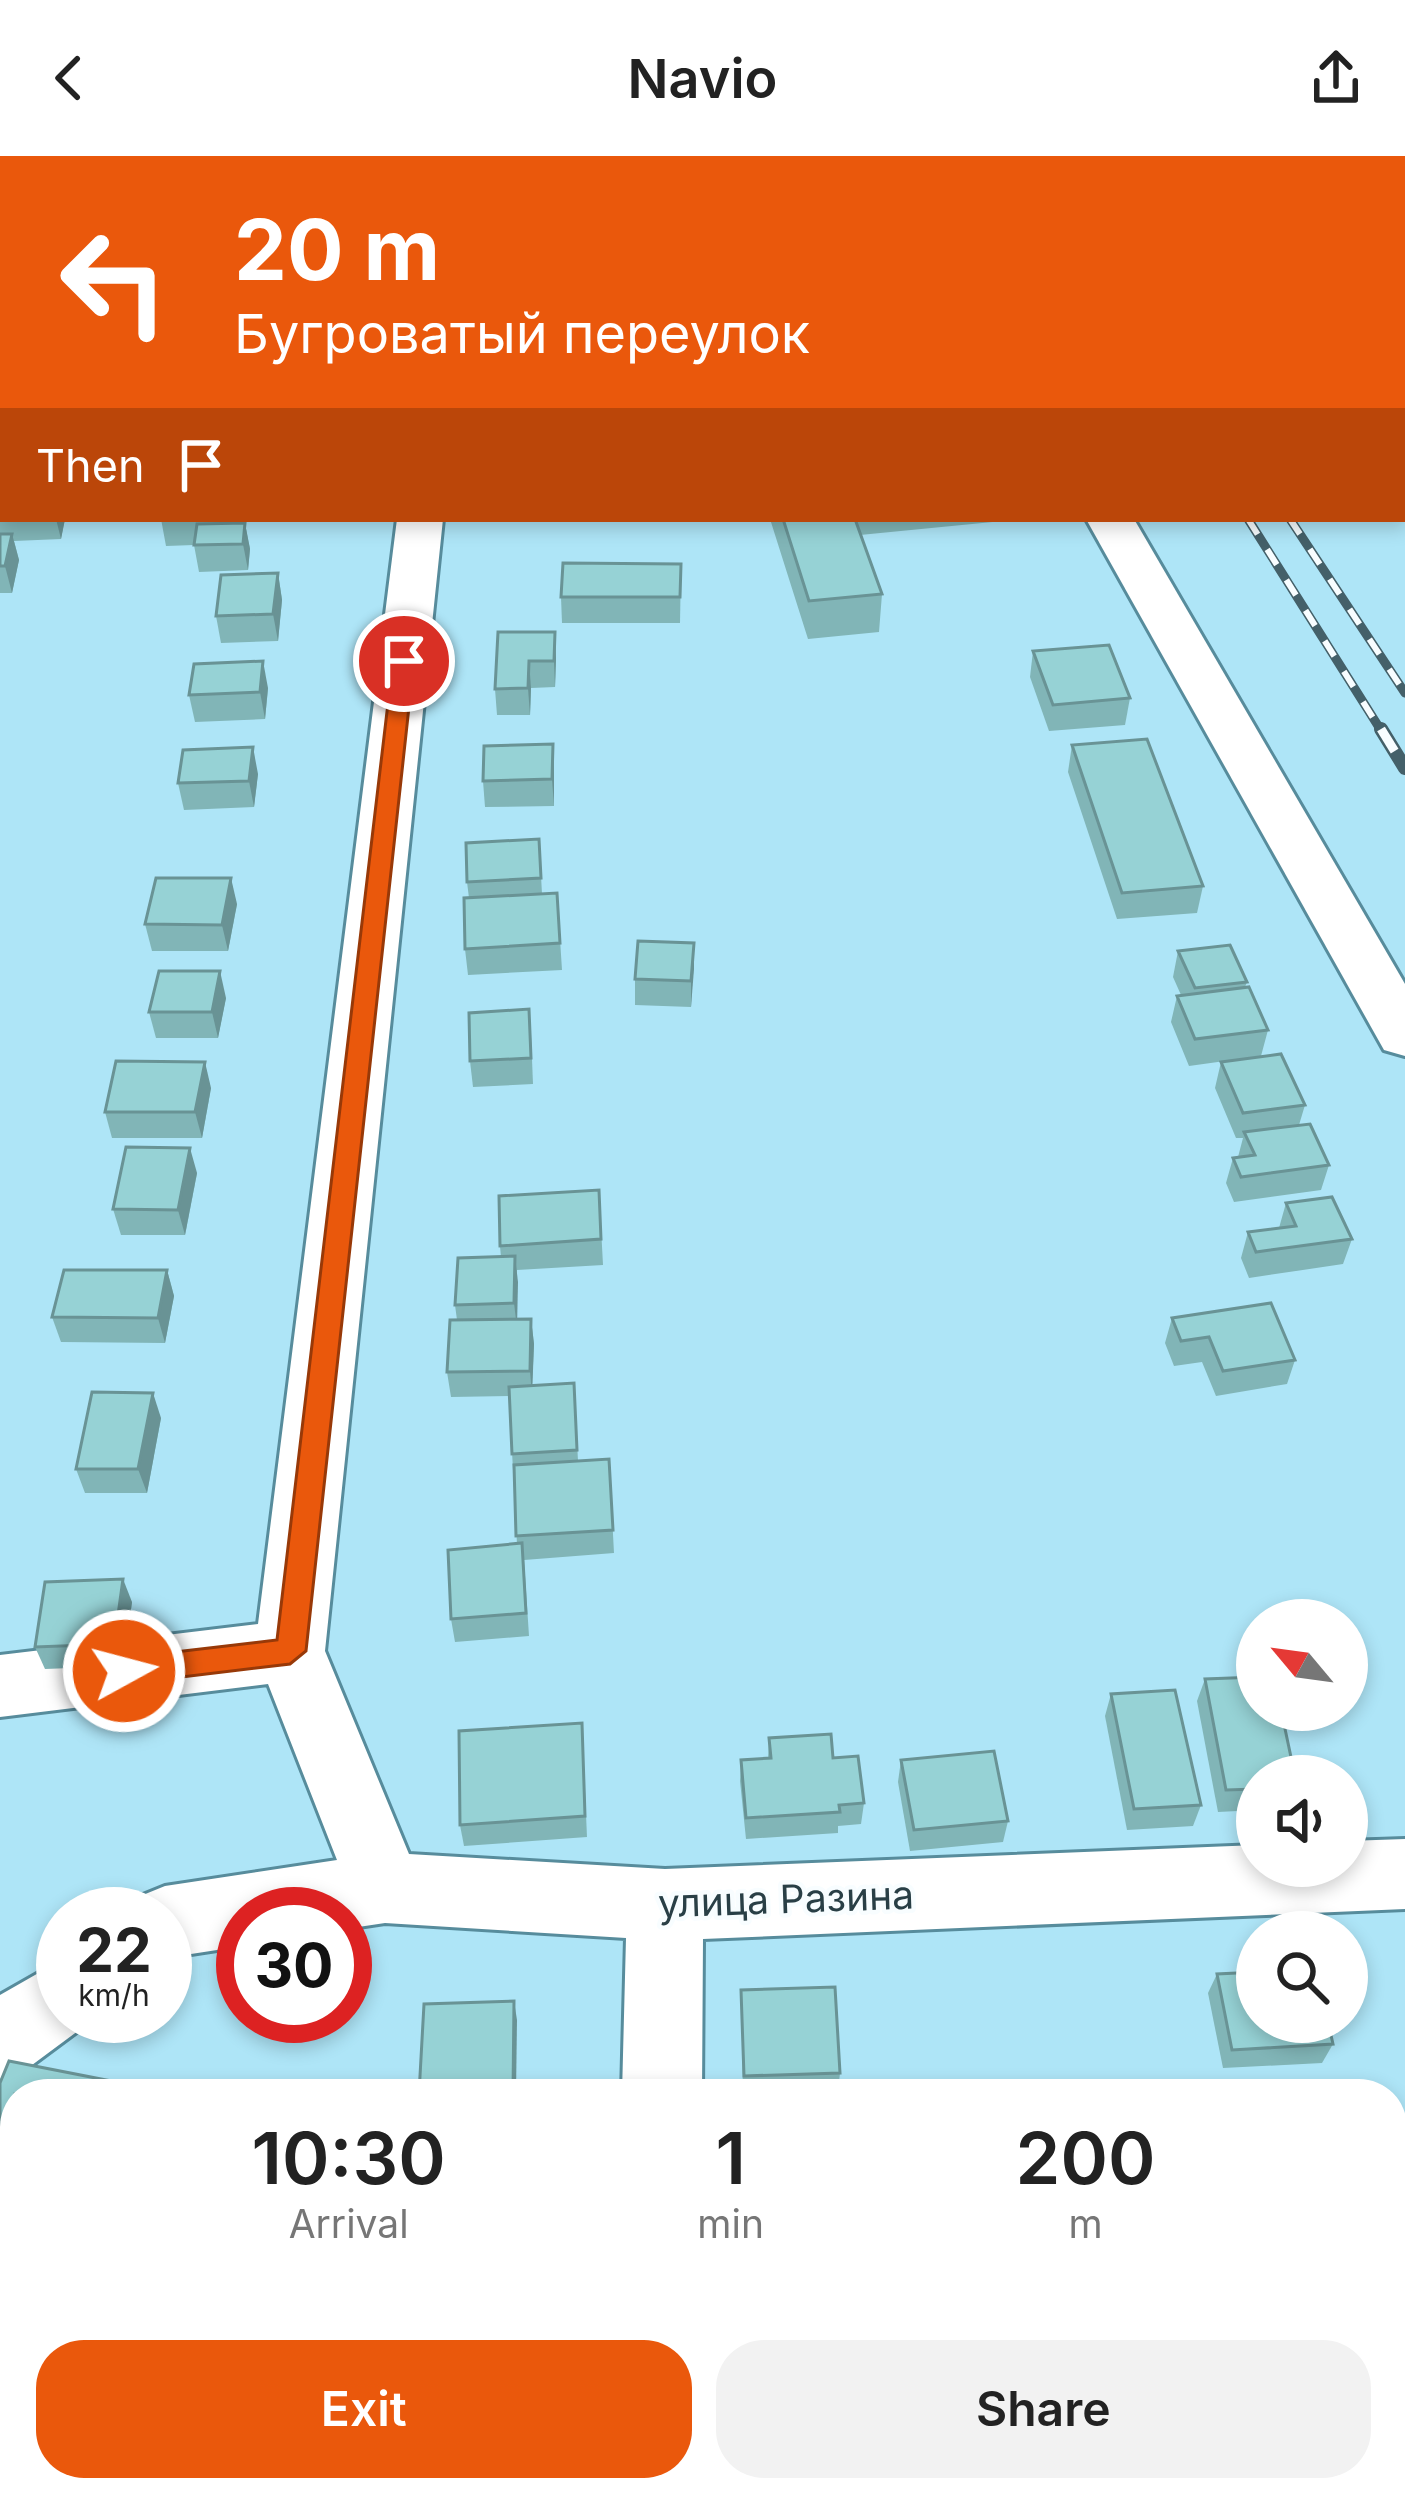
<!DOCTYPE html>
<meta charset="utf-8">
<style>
body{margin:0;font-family:Inter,sans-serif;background:#f2f2f2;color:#222;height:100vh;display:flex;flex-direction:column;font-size:45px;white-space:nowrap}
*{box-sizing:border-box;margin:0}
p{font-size:39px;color:#767676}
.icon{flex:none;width:66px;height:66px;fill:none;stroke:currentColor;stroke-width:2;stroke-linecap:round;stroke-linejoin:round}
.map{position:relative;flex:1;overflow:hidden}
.details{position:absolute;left:0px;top:1923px;width:1407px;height:423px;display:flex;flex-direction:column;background:#fff;border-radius:48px 48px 0 0;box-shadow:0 6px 18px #0003}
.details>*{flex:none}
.top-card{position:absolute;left:0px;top:0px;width:1407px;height:366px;box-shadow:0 6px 18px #0003;background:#ea580c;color:#fff;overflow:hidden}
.needle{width:78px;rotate:299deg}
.controls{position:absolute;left:1236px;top:1443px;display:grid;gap:24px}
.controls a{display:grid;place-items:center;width:132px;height:132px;border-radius:50%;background:#fff;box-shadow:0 6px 18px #0003;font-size:60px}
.speed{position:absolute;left:36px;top:1731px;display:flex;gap:24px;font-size:60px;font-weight:700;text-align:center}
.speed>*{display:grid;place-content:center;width:156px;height:156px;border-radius:50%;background:#fff;box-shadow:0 6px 18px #0003;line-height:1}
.speed small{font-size:30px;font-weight:400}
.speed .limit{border:18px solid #d22;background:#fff;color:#111}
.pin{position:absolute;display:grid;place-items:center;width:102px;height:102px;color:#fff;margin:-51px;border:6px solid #fff;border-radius:50%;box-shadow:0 3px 12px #0007}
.me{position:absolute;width:132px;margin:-66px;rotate:83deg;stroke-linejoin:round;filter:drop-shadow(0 0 9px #0008)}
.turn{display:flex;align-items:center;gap:42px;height:252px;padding:0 36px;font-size:54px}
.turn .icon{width:156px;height:156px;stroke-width:2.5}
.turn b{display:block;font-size:84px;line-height:102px}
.then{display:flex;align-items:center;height:114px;padding:0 36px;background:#0003;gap:24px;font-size:45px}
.eta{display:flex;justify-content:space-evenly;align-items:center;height:204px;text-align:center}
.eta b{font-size:72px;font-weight:600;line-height:84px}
.button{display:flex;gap:24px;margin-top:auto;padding:24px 36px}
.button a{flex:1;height:138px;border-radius:48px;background:#ea580c;color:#fff;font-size:48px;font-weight:600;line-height:138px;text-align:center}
.button a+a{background:#f2f2f2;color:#222}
header{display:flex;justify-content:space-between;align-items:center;height:156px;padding:0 36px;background:#fff;font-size:54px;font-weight:600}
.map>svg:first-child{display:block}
</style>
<header><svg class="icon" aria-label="back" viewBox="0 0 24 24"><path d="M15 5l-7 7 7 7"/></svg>Navio<svg class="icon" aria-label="share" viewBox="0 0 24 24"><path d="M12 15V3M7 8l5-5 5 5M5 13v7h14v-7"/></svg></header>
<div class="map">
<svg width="1405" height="2345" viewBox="0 0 1405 2345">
<rect width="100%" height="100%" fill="#aee5f7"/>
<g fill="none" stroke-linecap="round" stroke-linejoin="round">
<g stroke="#578c9c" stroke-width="6">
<g id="street">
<polygon points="318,0 356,0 358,3 320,3"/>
<polygon points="3,279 3,306 0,306 0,280"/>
<polygon points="397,363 443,363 325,1495 409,1698 665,1713 1257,1689 1257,1710 1347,1710 1347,1685 1405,1683 1405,1753 703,1783 702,1938 622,1938 626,1782 385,1767 345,1773 345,1758 243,1758 243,1790 165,1802 165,1758 131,1758 138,1741 165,1730 337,1704 268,1528 0,1561 0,1499 258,1468"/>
<polygon points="63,1803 63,1860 93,1860 90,1866 28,1912 0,1923 0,1839"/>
<rect x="611" y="2331" width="88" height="14"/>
</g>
</g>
<g stroke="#578c9c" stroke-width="6">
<g id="secondary">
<polygon points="874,0 914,0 916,3 876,3"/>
<polygon points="1086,363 1134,363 1405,828 1405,900 1384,894"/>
</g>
</g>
<use href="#street" fill="#fff" fill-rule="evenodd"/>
<use href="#secondary" fill="#fff" fill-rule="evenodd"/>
<g stroke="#446069" stroke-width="9">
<g id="rail-far1">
<polyline points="1248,363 1382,576"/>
<polyline points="1290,363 1405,537"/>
</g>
</g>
<g stroke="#446069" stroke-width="14">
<polyline id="rail" points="1381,573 1405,612"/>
</g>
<use href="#rail-far1" stroke="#f8fdff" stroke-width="6" stroke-dasharray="18" stroke-linecap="butt"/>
<use href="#rail" stroke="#f8fdff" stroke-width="9" stroke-dasharray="26" stroke-linecap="butt"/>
</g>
<g fill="#81b5b7">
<polygon points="1192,0 1405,0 1405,140 1404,3 1192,3"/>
<polygon points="0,336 3,336 3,363 65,363 61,383 14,385 19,404 12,437 0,437"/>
<polygon points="161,363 244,363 250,393 248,414 199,416 194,389 166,390"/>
<polygon points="770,363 1022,363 860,379 882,438 879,476 808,483"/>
<polygon points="681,408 680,467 562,467 561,441"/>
<polygon points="278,417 282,444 278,485 221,487 216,460"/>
<polygon points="498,476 556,502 555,531 531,532 530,559 497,559 495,533"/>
<polygon points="1033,495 1130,542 1125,569 1049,575 1030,521"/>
<polygon points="268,532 265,563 195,566 189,539"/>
<polygon points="553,588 554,650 485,651 483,625"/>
<polygon points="1072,589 1203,730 1197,757 1117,763 1068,616"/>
<polygon points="258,618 254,651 184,654 178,627"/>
<polygon points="539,683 542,738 557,737 562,814 468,819 465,793 469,742 467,726"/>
<polygon points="237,748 228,795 152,795 145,768"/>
<polygon points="694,787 691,851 635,849 635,823"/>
<polygon points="1178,795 1247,826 1245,831 1268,874 1261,900 1189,910 1171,866 1177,840 1181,839 1173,821"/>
<polygon points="226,842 218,882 156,882 149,856"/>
<polygon points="531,879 533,928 473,931 470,905"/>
<polygon points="1221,906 1305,949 1299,969 1329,1009 1321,1034 1234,1046 1226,1027 1233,1002 1238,1001 1243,982 1236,982 1215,932"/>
<polygon points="211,932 202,982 112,982 105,956"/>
<polygon points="197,1017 185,1079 121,1079 113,1053"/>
<polygon points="599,1034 603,1109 517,1114 517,1163 531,1163 534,1188 532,1230 574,1227 578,1305 609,1303 614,1397 524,1404 529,1480 455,1486 451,1463 517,1388 509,1240 451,1241 447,1216 457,1164 455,1149 501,1101 500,1090"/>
<polygon points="1286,1047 1352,1083 1343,1108 1249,1122 1241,1102 1248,1076 1279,1072"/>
<polygon points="167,1114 174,1140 165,1187 61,1186 52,1161"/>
<polygon points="1172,1162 1295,1204 1287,1228 1216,1240 1202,1206 1174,1210 1165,1187"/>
<polygon points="161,1262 147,1337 85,1337 76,1313"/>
<polygon points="132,1446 123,1510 45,1513 35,1491"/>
<polygon points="1205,1523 1257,1620 1257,1654 1218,1656 1197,1545"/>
<polygon points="1111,1538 1201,1649 1193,1670 1127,1674 1105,1560"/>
<polygon points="582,1567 587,1681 464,1690 460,1669"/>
<polygon points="769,1582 833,1602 864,1647 861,1668 838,1670 838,1677 746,1683 740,1625 741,1604 768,1602"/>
<polygon points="901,1604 1008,1665 1003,1686 910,1695 898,1626"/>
<polygon points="1217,1818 1333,1888 1322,1907 1223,1912 1208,1837"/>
<polygon points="741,1834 840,1917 838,1935 743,1938"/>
<polygon points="111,1925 118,1938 15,1938 15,2025 0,2022 0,1927"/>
</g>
<g fill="#699395">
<polygon points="142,0 165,0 166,3 143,3"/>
<polygon points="3,236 3,264 0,264 0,237"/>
<polygon points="56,363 65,363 61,383"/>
<polygon points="245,367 250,393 248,414 243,388"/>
<polygon points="12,378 19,404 12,437 5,410"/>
<polygon points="278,417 282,444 278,485 273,458"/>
<polygon points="555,476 556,502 555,531 554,505"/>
<polygon points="263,505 268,532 265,563 260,536"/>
<polygon points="529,505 531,532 530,559 528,532"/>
<polygon points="553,588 554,615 554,650 552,623"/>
<polygon points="253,591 258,618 254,651 249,625"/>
<polygon points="231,722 237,748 228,795 222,769"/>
<polygon points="694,787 694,813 691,851 691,825"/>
<polygon points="220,815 226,842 218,882 212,856"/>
<polygon points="205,906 211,932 202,982 195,956"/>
<polygon points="190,992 197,1017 185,1079 178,1054"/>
<polygon points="515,1100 518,1126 517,1172 514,1147"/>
<polygon points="167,1114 174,1140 165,1187 158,1162"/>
<polygon points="531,1163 534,1188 532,1240 530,1215"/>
<polygon points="153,1237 161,1262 147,1337 138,1313"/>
<polygon points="123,1423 132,1446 123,1510 114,1488"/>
<polygon points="514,1845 517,1864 516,1938 513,1938"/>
<polygon points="111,1925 118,1938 107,1938"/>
</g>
<g fill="#96d2d5" stroke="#699395" stroke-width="3">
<polygon points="166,0 238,0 224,3 168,3"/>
<polygon points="1246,0 1405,0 1405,99 1404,3 1250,3"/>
<polygon points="0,212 3,212 3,236 0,237"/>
<rect x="0" y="336" width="3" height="23"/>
<polygon points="783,363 855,363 882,438 809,445"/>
<polygon points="245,367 243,388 194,389 197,368"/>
<polygon points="0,378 12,378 5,410 0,410"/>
<polygon points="563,407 681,408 680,441 561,441"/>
<polygon points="278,417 273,458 216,460 221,419"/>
<polygon points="498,476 555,476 554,505 529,505 528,532 495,533"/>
<polygon points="1109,489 1130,542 1053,549 1033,495"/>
<polygon points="263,505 260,536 189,539 194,508"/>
<polygon points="1147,583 1203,730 1122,737 1072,589"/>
<polygon points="553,588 552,623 483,625 484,590"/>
<polygon points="253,591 249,625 178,627 183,594"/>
<polygon points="539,683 541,722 467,726 466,687"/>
<polygon points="156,722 231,722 222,769 145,768"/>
<polygon points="557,737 560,787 465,793 464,742"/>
<polygon points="638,785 694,787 691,825 635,823"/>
<polygon points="1230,789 1247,826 1195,832 1178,795"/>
<polygon points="159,815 220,815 212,856 149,856"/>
<polygon points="1249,831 1268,874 1195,883 1177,840"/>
<polygon points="529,853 531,902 470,905 469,857"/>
<polygon points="1281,898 1305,949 1243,957 1221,906"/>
<polygon points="116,905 205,906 195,956 105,956"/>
<polygon points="1310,968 1329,1009 1241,1021 1233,1002 1255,999 1244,976"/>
<polygon points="126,991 190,992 178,1054 113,1053"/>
<polygon points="599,1034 601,1083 500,1090 499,1040"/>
<polygon points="1332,1041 1352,1083 1256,1096 1248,1076 1296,1070 1286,1047"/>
<polygon points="515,1100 514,1147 455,1149 458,1102"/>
<polygon points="64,1114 167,1114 158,1162 52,1161"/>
<polygon points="1271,1147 1295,1204 1223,1215 1209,1181 1181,1185 1172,1162"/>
<polygon points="531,1163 530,1215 447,1216 450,1164"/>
<polygon points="574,1227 577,1294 512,1298 509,1231"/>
<polygon points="92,1236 153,1237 138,1313 76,1313"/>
<polygon points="609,1303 613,1374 516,1380 514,1309"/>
<polygon points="522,1387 526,1457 451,1463 448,1394"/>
<polygon points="123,1423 114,1488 35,1491 45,1426"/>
<polygon points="1257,1521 1257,1554 1281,1554 1295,1620 1257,1620 1257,1633 1226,1634 1205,1523"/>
<polygon points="1175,1534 1201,1649 1134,1653 1111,1538"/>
<polygon points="582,1567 585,1660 460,1669 459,1575"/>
<polygon points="831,1578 833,1602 858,1600 864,1647 839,1649 840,1656 746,1662 741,1604 771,1602 769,1582"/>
<polygon points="994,1595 1008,1665 914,1674 901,1604"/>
<polygon points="1257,1816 1257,1866 1328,1866 1333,1888 1232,1894 1217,1818"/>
<polygon points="835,1831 840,1917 744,1920 741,1834"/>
<polygon points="514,1845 513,1938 419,1938 424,1848"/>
<polygon points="9,1905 111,1925 107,1938 15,1938 15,2010 0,2007 0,1927"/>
<rect x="419" y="2331" width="101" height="14"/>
<polygon points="762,2331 856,2331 856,2344 763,2345"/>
</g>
<polygon fill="#ea580c" stroke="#983908" stroke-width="3" points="404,498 414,505 306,1495 290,1508 124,1528 109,1515 124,1502 277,1484 393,505"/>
<g text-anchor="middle" stroke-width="9" stroke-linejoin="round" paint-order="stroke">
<g font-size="39" fill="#293f46" stroke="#f8fdff">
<text transform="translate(786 1743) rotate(-2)" y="14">улица Разина</text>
</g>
</g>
</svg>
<div class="controls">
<a><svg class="needle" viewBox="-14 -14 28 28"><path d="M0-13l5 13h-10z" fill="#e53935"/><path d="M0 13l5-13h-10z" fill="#767676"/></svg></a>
<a><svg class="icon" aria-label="sound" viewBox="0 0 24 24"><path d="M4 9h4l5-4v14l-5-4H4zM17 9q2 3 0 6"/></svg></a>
<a><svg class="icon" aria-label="search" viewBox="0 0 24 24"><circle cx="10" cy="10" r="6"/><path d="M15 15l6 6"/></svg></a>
</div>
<div class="speed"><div>22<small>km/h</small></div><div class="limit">30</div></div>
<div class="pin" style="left:404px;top:505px;background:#d93025"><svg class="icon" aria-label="arrive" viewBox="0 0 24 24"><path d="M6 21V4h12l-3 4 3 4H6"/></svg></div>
<svg class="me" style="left:124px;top:1515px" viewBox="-20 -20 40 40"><circle r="17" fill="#ea580c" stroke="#fff" stroke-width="3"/><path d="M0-11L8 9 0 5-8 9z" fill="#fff"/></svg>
<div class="top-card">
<div class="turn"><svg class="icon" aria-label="left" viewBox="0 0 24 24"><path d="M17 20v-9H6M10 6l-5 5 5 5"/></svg><div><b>20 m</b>Бугроватый переулок</div></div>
<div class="then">Then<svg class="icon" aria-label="arrive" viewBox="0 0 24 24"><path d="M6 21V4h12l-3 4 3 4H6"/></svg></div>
</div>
<section class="details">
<div class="eta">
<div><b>10:30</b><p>Arrival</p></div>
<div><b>1</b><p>min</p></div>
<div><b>200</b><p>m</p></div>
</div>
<div class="button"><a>Exit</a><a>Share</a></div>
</section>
</div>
